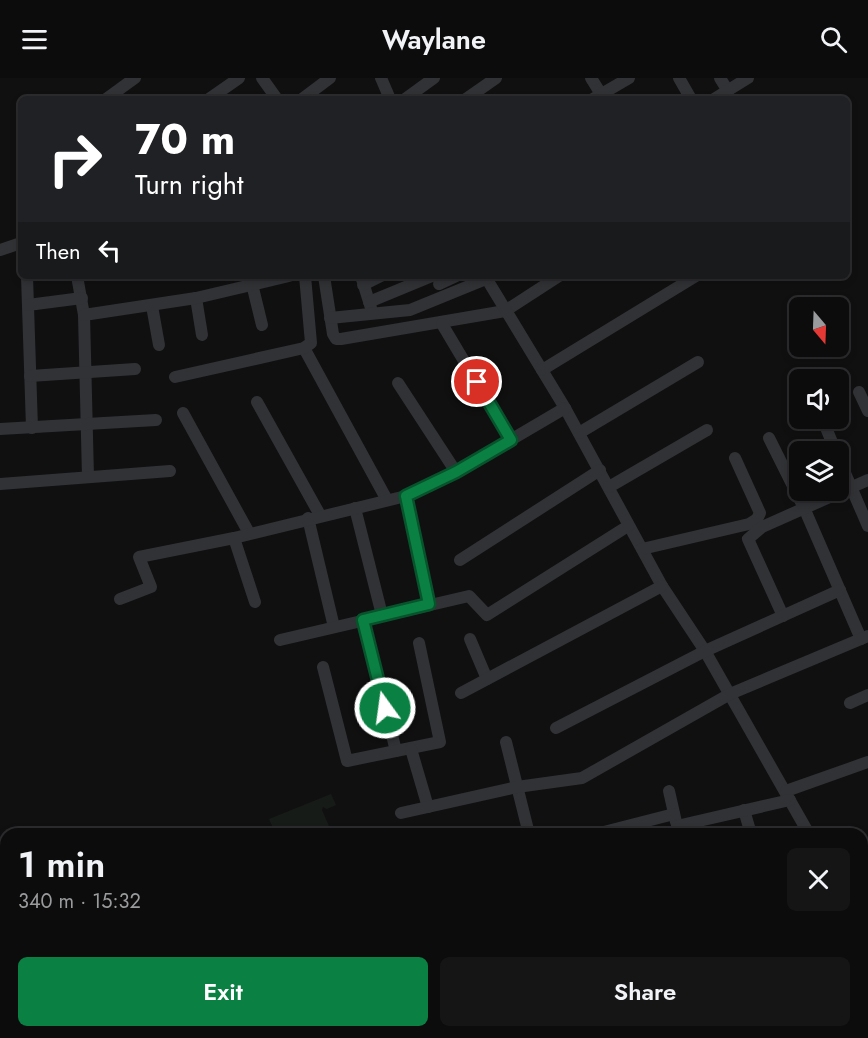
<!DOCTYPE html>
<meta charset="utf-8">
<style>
body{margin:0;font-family:Jost,sans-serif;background:#151516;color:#f1f3f6;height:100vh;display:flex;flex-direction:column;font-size:22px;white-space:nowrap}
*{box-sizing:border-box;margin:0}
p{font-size:20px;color:#9a9b9d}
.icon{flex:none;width:33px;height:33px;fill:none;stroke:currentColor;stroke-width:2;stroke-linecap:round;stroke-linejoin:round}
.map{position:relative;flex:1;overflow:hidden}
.sheet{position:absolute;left:0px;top:750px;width:868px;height:210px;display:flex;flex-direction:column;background:#0c0c0d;border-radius:18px 18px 0 0;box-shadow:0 3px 9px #0003,0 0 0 2px #2c2c2e}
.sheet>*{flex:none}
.guide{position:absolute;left:18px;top:18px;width:832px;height:183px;border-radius:9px;box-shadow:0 3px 9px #0003,0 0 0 2px #2c2c2e;background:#202124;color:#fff;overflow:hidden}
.needle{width:39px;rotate:161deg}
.tools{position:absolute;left:789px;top:219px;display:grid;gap:12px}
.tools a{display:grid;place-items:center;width:60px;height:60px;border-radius:9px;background:#0c0c0d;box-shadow:0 3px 9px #0003,0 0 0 2px #2c2c2e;font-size:30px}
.pin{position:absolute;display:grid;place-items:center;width:51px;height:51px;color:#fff;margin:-26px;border:3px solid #fff;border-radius:50%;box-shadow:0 2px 6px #0007}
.me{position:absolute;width:66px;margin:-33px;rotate:346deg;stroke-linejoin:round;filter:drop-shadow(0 0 4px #0008)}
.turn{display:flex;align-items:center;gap:21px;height:126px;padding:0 18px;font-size:27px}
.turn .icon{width:78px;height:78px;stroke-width:2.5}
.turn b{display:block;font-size:42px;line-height:51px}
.then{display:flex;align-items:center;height:57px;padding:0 18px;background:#0003;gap:12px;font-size:22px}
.round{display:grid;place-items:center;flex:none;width:63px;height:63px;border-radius:9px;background:#151516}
.headline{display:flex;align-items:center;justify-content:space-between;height:102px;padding:0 18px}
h1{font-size:36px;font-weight:600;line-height:45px}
.cta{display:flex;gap:12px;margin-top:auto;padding:12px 18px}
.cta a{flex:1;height:69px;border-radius:9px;background:#0b8043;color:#fff;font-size:24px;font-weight:600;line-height:69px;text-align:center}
.cta a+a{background:#151516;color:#f1f3f6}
header{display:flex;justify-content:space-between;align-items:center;height:78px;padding:0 18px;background:#0c0c0d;font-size:27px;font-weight:600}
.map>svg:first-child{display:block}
</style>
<header><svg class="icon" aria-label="menu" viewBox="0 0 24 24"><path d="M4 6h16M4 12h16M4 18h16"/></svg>Waylane<svg class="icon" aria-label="search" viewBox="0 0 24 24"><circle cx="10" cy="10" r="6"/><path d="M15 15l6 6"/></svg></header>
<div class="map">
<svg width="868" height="960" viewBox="0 0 868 960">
<rect width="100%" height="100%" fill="#101011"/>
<polygon fill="#171b18" points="331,716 336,727 327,731 323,729 322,732 331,753 343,748 347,756 276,756 269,741"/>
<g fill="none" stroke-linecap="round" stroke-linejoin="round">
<g stroke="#313235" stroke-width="12">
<polyline points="262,0 277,21"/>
<polyline points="381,0 390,21"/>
<polyline points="591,0 601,16"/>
<polyline points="679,0 691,21"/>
<polyline points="720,0 728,13"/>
<polyline points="106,21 135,0"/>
<polyline points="209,21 239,0"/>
<polyline points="302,21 330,0"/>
<polyline points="405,21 434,0"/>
<polyline points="466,21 496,0"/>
<polyline points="593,21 629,0"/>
<polyline points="714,21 748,0"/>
<polyline points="0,172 21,165"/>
<polyline points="27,198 32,350"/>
<polyline points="77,198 84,237 88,399"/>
<polyline points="324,198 333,256 336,261 341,261 505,233 559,198"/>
<polyline points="361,198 371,230"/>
<polyline points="485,198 565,330 662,508 705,573 809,756"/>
<polyline points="252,206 262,247"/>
<polyline points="439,206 456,198"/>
<polyline points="363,207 381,198"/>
<polyline points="196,220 202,257"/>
<polyline points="369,224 432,198"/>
<polyline points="28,227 82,220"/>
<polyline points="152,228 159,267"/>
<polyline points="84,237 196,220 289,198"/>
<polyline points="330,240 410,232 486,201"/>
<polyline points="442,246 511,362"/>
<polyline points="304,270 387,422"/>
<polyline points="542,292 696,198"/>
<polyline points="30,298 135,291"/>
<polyline points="175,299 304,270 311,265 305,198"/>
<polyline points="398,305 456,394"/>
<polyline points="859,314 868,333"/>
<polyline points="257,324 320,437"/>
<polyline points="183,335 249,455"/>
<polyline points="822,340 836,374"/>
<polyline points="0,351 156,342"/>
<polyline points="579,355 698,284"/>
<polyline points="769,360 805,432 861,561"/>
<polyline points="838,379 868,448"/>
<polyline points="0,406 170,393"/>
<polyline points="609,409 707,352"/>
<polyline points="406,418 429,526"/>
<polyline points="355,430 382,537"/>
<polyline points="308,440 334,549"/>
<polyline points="642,471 749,446 757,441 760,435 735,380"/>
<polyline points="460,482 600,392"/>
<polyline points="120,521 151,509 139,479 234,460"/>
<polyline points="255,524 234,460 406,418 456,394 565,330"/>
<polyline points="783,538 748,461 762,449 868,402"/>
<polyline points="363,542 396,673"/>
<polyline points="470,561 487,601"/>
<polyline points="280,562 469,518 487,537 628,448"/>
<polyline points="323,589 347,683 440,664 419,565"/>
<polyline points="461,615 662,508"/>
<polyline points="850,625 868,617"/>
<polyline points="556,650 705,573 840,512"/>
<polyline points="506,664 529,756"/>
<polyline points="411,671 428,729"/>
<polyline points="669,713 676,744"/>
<polyline points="786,713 868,684"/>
<polyline points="744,732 751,756"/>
<polyline points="401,735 517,709 582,700 730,616 868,558"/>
<polyline points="677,748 790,722"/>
<polyline points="596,756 674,736"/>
<polyline points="862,780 868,778"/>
<polyline points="0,855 6,892"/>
<polyline points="862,855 868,864"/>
<polyline points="862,943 868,942"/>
<polyline points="0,953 6,953"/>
<polyline points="16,954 17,960"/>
<polyline points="137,954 138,960"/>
<polyline points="252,954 254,960"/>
<polyline points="311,954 313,960"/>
<polyline points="364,954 366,960"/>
<polyline points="468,954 470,960"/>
<polyline points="510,954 512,960"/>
<polyline points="579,954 581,960"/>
<polyline points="655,954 657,960"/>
<polyline points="725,954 727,960"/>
<polyline points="794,954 796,960"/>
<polyline points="854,954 855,960"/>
<polyline points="210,960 231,954"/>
</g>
</g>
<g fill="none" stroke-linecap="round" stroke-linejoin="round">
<g stroke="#07532c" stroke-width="15">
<polyline id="route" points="385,630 363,542 429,526 406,418 456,394 511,362 477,304"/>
</g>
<use href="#route" stroke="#0b8043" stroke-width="10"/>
</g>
</svg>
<div class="tools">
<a><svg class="needle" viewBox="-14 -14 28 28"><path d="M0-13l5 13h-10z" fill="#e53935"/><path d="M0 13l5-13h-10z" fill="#9a9b9d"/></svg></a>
<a><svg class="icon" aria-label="sound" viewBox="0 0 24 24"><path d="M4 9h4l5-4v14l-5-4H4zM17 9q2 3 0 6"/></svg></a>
<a><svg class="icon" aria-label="layers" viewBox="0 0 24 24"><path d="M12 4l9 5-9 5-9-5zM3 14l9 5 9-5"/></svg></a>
</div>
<div class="pin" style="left:477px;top:304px;background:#d93025"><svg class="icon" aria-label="arrive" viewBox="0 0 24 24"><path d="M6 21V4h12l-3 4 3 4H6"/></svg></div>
<svg class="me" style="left:385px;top:630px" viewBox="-20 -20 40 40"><circle r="17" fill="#0b8043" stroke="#fff" stroke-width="3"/><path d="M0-11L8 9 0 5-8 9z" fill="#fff"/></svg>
<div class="guide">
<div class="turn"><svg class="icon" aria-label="right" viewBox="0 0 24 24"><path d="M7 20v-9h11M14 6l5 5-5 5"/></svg><div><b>70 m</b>Turn right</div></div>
<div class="then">Then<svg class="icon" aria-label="left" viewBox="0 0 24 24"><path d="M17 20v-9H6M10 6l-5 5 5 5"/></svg></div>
</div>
<section class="sheet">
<div class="headline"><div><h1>1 min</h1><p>340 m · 15:32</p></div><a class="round"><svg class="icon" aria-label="close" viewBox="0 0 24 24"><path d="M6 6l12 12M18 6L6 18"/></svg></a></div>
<div class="cta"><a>Exit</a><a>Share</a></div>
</section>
</div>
